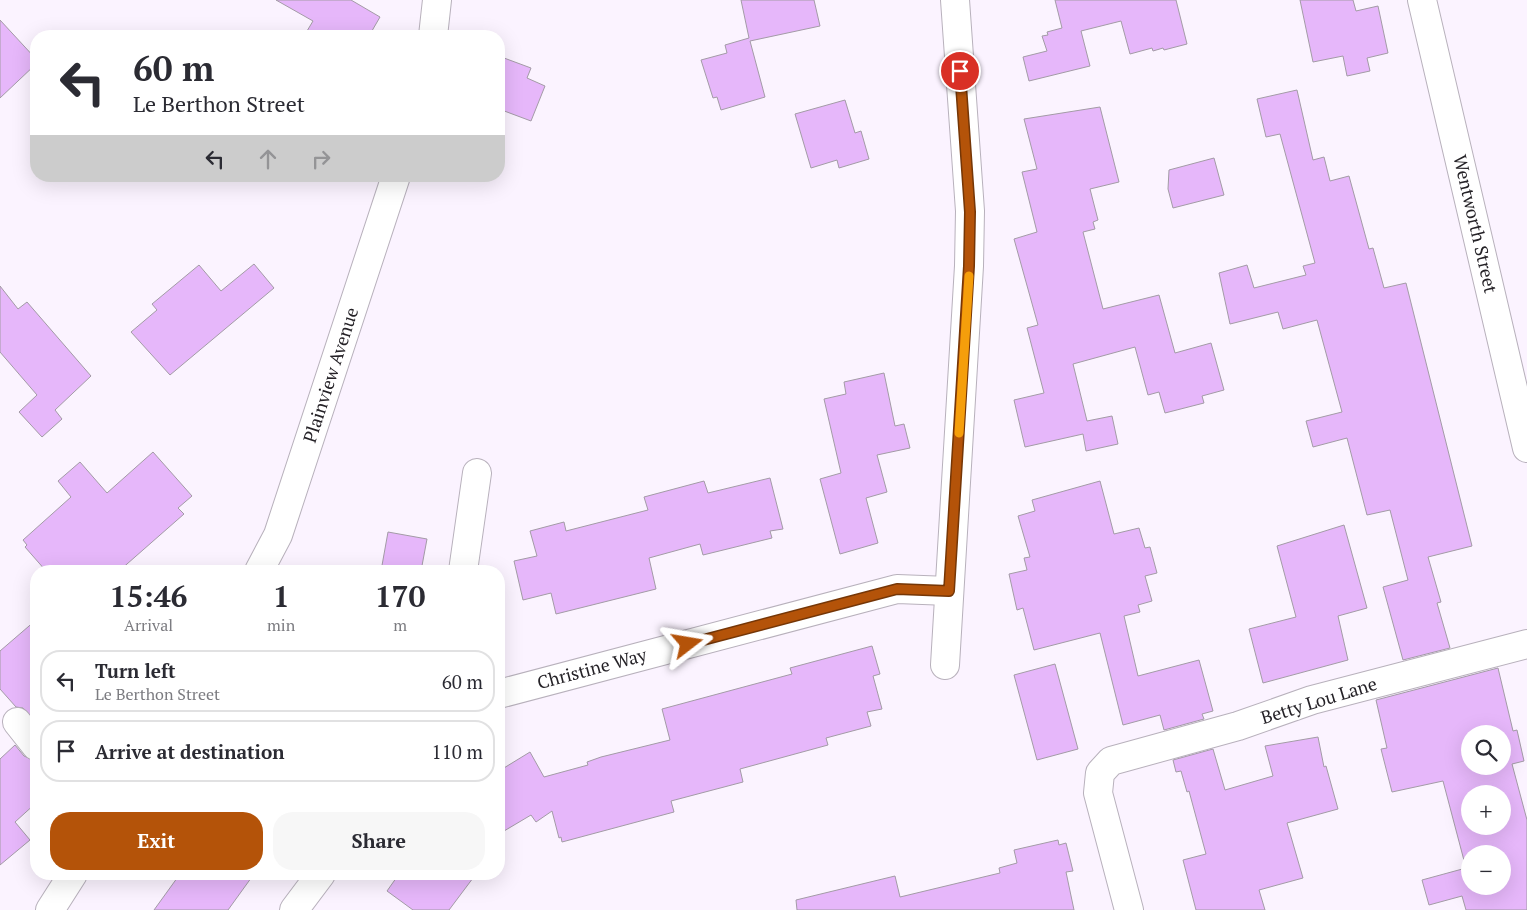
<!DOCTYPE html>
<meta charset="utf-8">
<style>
body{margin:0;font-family:"PT Serif",serif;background:#f7f7f7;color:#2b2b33;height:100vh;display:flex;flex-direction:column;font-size:19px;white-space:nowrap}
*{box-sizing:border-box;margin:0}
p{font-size:16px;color:#7c7c81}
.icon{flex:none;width:28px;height:28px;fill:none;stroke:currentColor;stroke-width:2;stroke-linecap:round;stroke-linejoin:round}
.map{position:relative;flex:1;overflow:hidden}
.side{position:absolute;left:30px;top:565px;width:475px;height:315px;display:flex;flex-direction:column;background:#fff;border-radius:20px;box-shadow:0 5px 20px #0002}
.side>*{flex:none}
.banner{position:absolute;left:30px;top:30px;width:475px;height:152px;border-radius:20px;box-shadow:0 5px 20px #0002;background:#fff;color:#2b2b33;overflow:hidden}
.tools{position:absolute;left:1461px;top:725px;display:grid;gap:10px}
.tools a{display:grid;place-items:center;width:50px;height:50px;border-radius:50%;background:#fff;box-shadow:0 5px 20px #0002;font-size:25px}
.pin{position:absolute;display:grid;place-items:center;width:42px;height:42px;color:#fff;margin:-21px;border:2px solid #fff;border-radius:50%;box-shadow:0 1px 5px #0007}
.me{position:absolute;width:55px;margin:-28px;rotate:76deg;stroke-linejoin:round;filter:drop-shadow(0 0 4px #0008)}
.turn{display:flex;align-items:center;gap:18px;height:105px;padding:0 20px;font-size:22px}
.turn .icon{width:65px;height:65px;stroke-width:2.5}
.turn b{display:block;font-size:35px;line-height:42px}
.lanes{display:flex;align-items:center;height:48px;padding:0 20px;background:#0003;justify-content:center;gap:25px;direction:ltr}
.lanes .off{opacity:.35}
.eta{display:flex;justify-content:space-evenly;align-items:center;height:85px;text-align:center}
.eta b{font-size:30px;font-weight:600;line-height:35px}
.primary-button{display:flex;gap:10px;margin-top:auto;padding:10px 20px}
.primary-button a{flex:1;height:58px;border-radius:20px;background:#b45309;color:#fff;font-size:20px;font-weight:600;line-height:58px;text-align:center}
.primary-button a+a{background:#f7f7f7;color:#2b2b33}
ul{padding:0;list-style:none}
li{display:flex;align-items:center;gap:15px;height:62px;margin:0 10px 8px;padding:0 10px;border:2px solid #e1e1e2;border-radius:20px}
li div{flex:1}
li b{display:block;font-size:19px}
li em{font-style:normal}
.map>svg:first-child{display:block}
</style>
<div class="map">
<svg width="1527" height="910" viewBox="0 0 1527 910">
<rect width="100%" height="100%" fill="#fbf3ff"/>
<g fill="#e6b7fa" stroke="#a39ba6" fill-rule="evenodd">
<polygon points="276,0 351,0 380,17 369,36 304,36 313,21"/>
<polygon points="741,0 814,0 820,26 750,41 765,97 721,110 717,97 713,98 701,60 727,53 725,45 749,38"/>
<polygon points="1055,0 1176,0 1187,44 1164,50 1163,48 1153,51 1152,48 1130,54 1121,21 1081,31 1090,66 1029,81 1023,57 1047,51 1042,36 1048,35 1047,32 1062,28"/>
<polygon points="1300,0 1353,0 1356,11 1378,6 1388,53 1367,58 1370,71 1347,76 1343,56 1313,62"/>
<polygon points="0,20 36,59 36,64 0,98"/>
<polygon points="504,58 531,68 527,78 545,86 531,121 499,109 499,70"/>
<polygon points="1297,90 1313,160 1324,157 1330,181 1349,176 1369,249 1373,248 1384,288 1406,283 1472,546 1428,557 1441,602 1437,603 1450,648 1403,660 1383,587 1408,580 1390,510 1367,515 1347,438 1313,447 1306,421 1342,412 1317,320 1283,329 1278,312 1230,324 1219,273 1247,265 1254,288 1306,275 1303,266 1315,263 1280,134 1266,137 1257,99"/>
<polygon points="845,100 855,133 861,131 869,159 839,168 837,160 811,168 795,114"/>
<polygon points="1100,107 1119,182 1090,189 1098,220 1093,222 1095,229 1083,232 1103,309 1159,295 1175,353 1211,343 1224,390 1202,396 1204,403 1165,413 1159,392 1148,395 1135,347 1073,364 1087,421 1112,416 1118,444 1086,451 1083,434 1025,447 1014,400 1044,393 1027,328 1038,325 1014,239 1037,232 1022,172 1037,169 1024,119"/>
<polygon points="1214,158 1224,195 1173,208 1168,189 1169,170"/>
<polygon points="254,264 274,288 170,375 131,332 157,310 152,304 199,265 221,291"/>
<polygon points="0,286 18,309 27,302 91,376 55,410 62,419 42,437 19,412 37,395 0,352"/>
<polygon points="884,373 895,426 904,424 910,448 877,455 887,492 866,498 878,543 840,554 820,479 841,473 824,399 846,394 844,382"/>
<polygon points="153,452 192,496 178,508 184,514 119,571 46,571 25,547 27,545 23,540 71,497 58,481 80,462 107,493"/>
<polygon points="770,478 783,529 770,531 772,538 703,555 700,544 649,558 656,589 556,614 551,593 523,600 514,561 537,556 530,531 564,522 566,531 648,510 644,497 704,481 708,493"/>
<polygon points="1100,481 1114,534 1139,528 1145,548 1150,547 1157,573 1145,576 1152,601 1138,605 1140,612 1124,616 1138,676 1199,660 1213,711 1202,714 1204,719 1164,730 1160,715 1123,725 1100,633 1034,650 1023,608 1017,610 1009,574 1027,570 1024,558 1030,557 1018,516 1035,511 1032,500"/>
<polygon points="1344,525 1367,608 1338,616 1348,660 1263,683 1249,629 1296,617 1277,546"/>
<polygon points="388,532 427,539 421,571 381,571"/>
<polygon points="36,620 36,721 23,708 16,707 0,689 0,651"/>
<polygon points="872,646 880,674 873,676 882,709 867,712 871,726 826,738 828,745 740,769 743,782 671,801 674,812 562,842 561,837 559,838 552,811 536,822 531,815 499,834 499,771 530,752 544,777 588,765 587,762 601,757 670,740 662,709 792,674 790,668"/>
<polygon points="1055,664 1078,749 1037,760 1014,675"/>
<path d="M1498 668 1513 731 1517 730 1524 761 1512 764 1527 820V910H1466L1462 896 1429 905 1422 880 1466 868 1443 781 1392 792 1381 749 1387 748 1376 700ZM1470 734H1502V766H1470ZM1470 794H1502V826H1470ZM1470 854H1502V886H1470Z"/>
<polygon points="1318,737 1324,767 1326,766 1338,809 1287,823 1303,878 1259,890 1265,910 1196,910 1183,860 1206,854 1189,791 1187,792 1181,771 1176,772 1173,760 1213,749 1225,790 1273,776 1265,746"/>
<polygon points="15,745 24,756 36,761 36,803 15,822 30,840 0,865 0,759"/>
<polygon points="1058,840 1059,845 1066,843 1073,871 1066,872 1074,910 797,910 796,900 895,876 900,897 1000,873 999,868 1017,863 1014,850"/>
<polygon points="180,874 254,874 228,910 154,910"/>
<polygon points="399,874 476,874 449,910 413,910 387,891"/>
</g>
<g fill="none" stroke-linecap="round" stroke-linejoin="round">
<g stroke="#b8b1bc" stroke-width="30">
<g id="minor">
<polyline points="1422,0 1527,448"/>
<polyline points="433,36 437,0"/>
<polyline points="259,571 278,535 396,176"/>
<polyline points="463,571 477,473"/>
<polyline points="945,665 969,266 970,211 955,0"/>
<polyline points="499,694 897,589 949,591"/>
<polyline points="17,722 36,746"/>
<polyline points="50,910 73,874"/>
<polyline points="294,910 321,874"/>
<polyline points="1129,910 1098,793 1100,773 1111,761 1238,726 1312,700 1527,644"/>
</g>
</g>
<use href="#minor" stroke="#fff" stroke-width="28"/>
</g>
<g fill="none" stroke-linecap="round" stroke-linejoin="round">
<g stroke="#753606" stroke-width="12">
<polyline id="route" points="688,644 897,589 949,591 969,266 970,212 960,71"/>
</g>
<use href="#route" stroke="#b45309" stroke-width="9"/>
<polyline stroke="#f59e0b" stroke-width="9" points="959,433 969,276"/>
</g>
<g text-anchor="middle" stroke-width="4" stroke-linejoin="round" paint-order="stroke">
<g font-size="18" fill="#252227" stroke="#fff">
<text transform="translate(1475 224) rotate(77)" y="6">Wentworth Street</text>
<text transform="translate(331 375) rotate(-72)" y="6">Plainview Avenue</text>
<text transform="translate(592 669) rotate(-15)" y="6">Christine Way</text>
<text transform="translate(1319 701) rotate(-17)" y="6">Betty Lou Lane</text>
</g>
</g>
</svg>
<div class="tools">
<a><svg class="icon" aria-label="search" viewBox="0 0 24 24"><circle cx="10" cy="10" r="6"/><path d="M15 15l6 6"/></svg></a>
<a>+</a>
<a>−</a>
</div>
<div class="pin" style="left:960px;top:71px;background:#d93025"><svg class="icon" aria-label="arrive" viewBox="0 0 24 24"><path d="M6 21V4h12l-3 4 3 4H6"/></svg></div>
<svg class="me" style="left:688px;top:644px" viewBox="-20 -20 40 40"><path d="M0-17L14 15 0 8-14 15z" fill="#b45309" stroke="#fff" stroke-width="4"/></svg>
<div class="banner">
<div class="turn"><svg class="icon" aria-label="left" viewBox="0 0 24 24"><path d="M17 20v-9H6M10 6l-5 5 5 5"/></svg><div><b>60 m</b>Le Berthon Street</div></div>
<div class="lanes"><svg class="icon" aria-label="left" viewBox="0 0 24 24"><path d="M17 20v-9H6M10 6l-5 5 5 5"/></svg><svg class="icon off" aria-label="ahead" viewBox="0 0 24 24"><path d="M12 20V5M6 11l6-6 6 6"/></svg><svg class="icon off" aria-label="right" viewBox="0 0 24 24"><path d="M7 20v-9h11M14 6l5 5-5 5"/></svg></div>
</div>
<section class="side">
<div class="eta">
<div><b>15:46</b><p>Arrival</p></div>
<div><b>1</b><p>min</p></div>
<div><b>170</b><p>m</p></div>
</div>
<ul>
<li><svg class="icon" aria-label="left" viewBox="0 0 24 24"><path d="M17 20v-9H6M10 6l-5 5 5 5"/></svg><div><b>Turn left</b><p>Le Berthon Street</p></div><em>60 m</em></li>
<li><svg class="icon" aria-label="arrive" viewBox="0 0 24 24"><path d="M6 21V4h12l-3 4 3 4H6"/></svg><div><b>Arrive at destination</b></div><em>110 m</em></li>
</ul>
<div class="primary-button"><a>Exit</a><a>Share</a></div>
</section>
</div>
